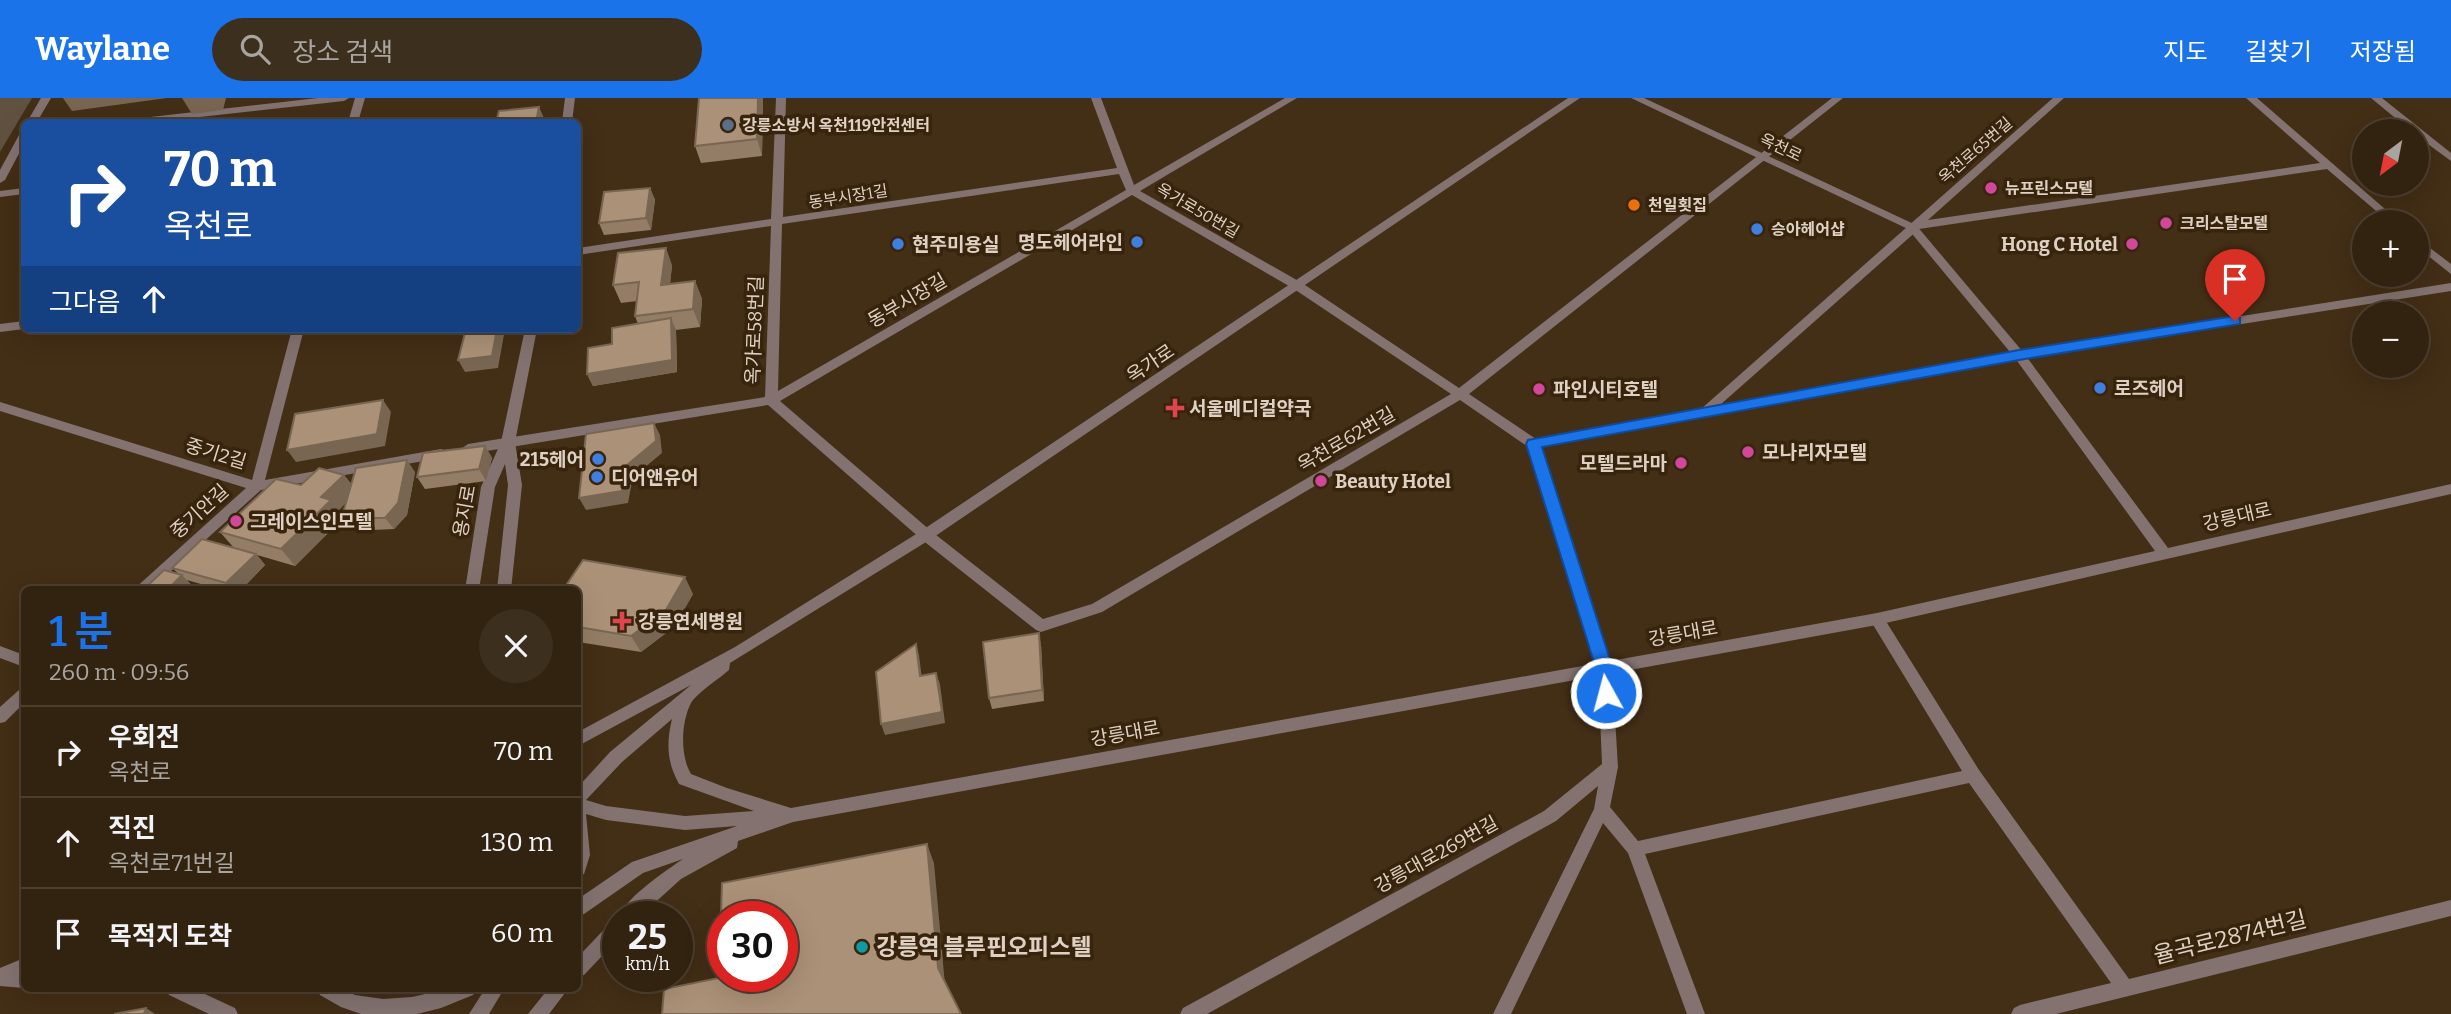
<!DOCTYPE html>
<html lang="ko">
<meta charset="utf-8">
<style>
body{margin:0;font-family:Bitter,"Noto Sans KR",serif;background:#3d2f1e;color:#f1f3f6;height:100vh;display:flex;flex-direction:column;font-size:26px;white-space:nowrap}
*{box-sizing:border-box;margin:0}
p{font-size:23px;color:#a8a49f}
.icon{flex:none;width:38px;height:38px;fill:none;stroke:currentColor;stroke-width:2;stroke-linecap:round;stroke-linejoin:round}
.map{position:relative;flex:1;overflow:hidden}
.sheet{position:absolute;left:21px;top:488px;width:560px;height:406px;display:flex;flex-direction:column;background:#322210;border-radius:10px;box-shadow:0 7px 28px #0002,0 0 0 2px #4d3f30}
.sheet>*{flex:none}
.banner{position:absolute;left:21px;top:21px;width:560px;height:214px;border-radius:10px;box-shadow:0 7px 28px #0002,0 0 0 2px #4d3f30;background:#1a4fa0;color:#fff;overflow:hidden}
.needle{width:46px;rotate:212deg}
.tools{position:absolute;left:2352px;top:21px;display:grid;gap:14px}
.tools a{display:grid;place-items:center;width:77px;height:77px;border-radius:50%;background:#322210;box-shadow:0 7px 28px #0002,0 0 0 2px #4d3f30;font-size:35px}
.speed{position:absolute;left:602px;top:803px;display:flex;gap:14px;font-size:35px;font-weight:700;text-align:center}
.speed>*{display:grid;place-content:center;width:91px;height:91px;border-radius:50%;background:#322210;box-shadow:0 7px 28px #0002,0 0 0 2px #4d3f30;line-height:1}
.speed small{font-size:18px;font-weight:400}
.speed .limit{border:10px solid #d22;background:#fff;color:#111}
.pin{position:absolute;display:grid;place-items:center;width:60px;height:60px;color:#fff;margin:-72px -30px;border-radius:50% 50% 50% 0;rotate:-45deg;box-shadow:0 0 7px #0007}
.pin .icon{rotate:45deg}
.me{position:absolute;width:77px;margin:-38px;rotate:353deg;stroke-linejoin:round;filter:drop-shadow(0 0 5px #0008)}
.turn{display:flex;align-items:center;gap:24px;height:147px;padding:0 28px;font-size:32px}
.turn .icon{width:91px;height:91px;stroke-width:2.5}
.turn b{display:block;font-size:49px;line-height:60px}
.then{display:flex;align-items:center;height:66px;padding:0 28px;background:#0003;gap:14px;font-size:26px}
.round{display:grid;place-items:center;flex:none;width:74px;height:74px;border-radius:37px;background:#3d2f1e}
.headline{display:flex;align-items:center;justify-content:space-between;height:119px;padding:0 28px}
h1{font-size:42px;font-weight:600;line-height:52px;color:#1a73e8}
ul{padding:0;list-style:none}
li{display:flex;align-items:center;gap:21px;height:91px;padding:0 28px;border-top:2px solid #4d3f30}
li div{flex:1}
li b{display:block;font-size:26px}
li em{font-style:normal}
header{display:flex;align-items:center;gap:42px;box-sizing:border-box;height:98px;padding:0 35px;background:#1a73e8;color:#fff}
header strong{font-size:33px}
nav{display:flex;gap:38px;margin-inline-start:auto;font-size:24px}
.search{width:490px;height:63px;background:#3d2f1e;display:flex;align-items:center;gap:18px;box-sizing:border-box;padding:0 24px;border-radius:38px;color:#a8a49f;font-size:26px}
.map>svg:first-child{display:block}
</style>
<header>
<strong>Waylane</strong>
<div class="search"><svg class="icon" aria-label="search" viewBox="0 0 24 24"><circle cx="10" cy="10" r="6"/><path d="M15 15l6 6"/></svg>장소 검색</div>
<nav><a>지도</a><a>길찾기</a><a>저장됨</a></nav>
</header>
<div class="map">
<svg width="2451" height="916" viewBox="0 0 2451 916">
<rect width="100%" height="100%" fill="#432e16"/>
<polygon fill="#615141" points="0,0 32,0 0,54"/>
<g fill="none" stroke-linecap="round" stroke-linejoin="round">
<g fill="#837270" fill-rule="evenodd">
<polygon points="41,0 51,0 37,24 27,24"/>
<polygon points="318,0 349,0 344,3 155,24 128,24 133,21"/>
<polygon points="355,0 365,0 358,24 348,24"/>
<path d="M776 0H786L783 119 1117 70 1091 0H1101L1134 87 1285 0H1297L1140 93 1302 185 1459 290 1832 0H1843L1469 296 1536 341 1701 311 2053 0H2064L1928 122 2320 65 2246 0H2257L2400 124H2389L2327 71 1919 131 1720 307 2019 253 2451 185V193L2019 261 1542 349 1612 571 1618 669 1610 709 1638 743 1962 673 1872 525 1870 521 1872 517H1882L1979 672 2129 881 2451 802V818L2056 916H2011L2014 910 2020 907 2111 885 1969 685 1645 756 1705 916H1687L1628 755 1603 725 1511 916H1493L1594 711 1598 688 1556 723 1207 916H1180L1183 910 1544 713 1602 666 1598 571 1528 349 1460 302 1102 514 1041 534 1036 532 921 441 768 307 468 356 463 354 461 351 468 346 765 299 771 128 578 157V150L771 121ZM1119 76 1126 92 778 293 782 126ZM1132 97 1294 191 1451 296 1092 506 1043 521 931 433 780 303Z"/>
<polygon points="2371,0 2382,0 2451,55 2451,63 2417,38 2417,33 2411,33"/>
<polygon points="24,34 24,46 5,82 0,85 0,72 19,37"/>
<polygon points="24,90 24,96 0,99 0,93"/>
<polygon points="2417,140 2451,166 2451,176 2417,149"/>
<polygon points="24,223 24,231 0,234 0,226"/>
<polygon points="292,231 304,231 265,382 441,351 446,353 448,356 446,359 261,392 150,492 133,492 246,390 0,313 0,304 252,382"/>
<polygon points="0,548 24,557 24,569 0,560"/>
<polygon points="24,590 24,605 5,624 0,625 0,609 19,592"/>
</g>
<g fill="#837270" fill-rule="evenodd">
<polygon points="565,0 575,0 572,24 562,24"/>
<path d="M1568 0H1580L931 441 730 565 729 572C720 580 697 595 691 605 681 624 680 658 691 676L727 690 791 710 1877 515 2155 453 2015 260 1908 131 1631 0H1644L1916 127 2023 254 2168 450 2451 386V396L1877 527 793 724 738 743 737 750 681 781 639 819H618C628 798 664 774 683 761L643 775 584 816 578 818V801L632 764 737 728 685 732 606 722 586 716 590 757 584 776 578 778V689L610 654 691 587 578 648V634L735 549 921 433ZM672 621C666 646 667 664 679 686L754 713 685 718 606 708 586 702 622 664Z"/>
<polygon points="525,231 537,231 515,344 522,387 511,492 497,492 508,387 505,366 495,389 479,492 465,492 481,389 501,344"/>
<polygon points="618,821 618,841 584,877 578,879 578,859 612,823"/>
<polygon points="24,860 24,890 0,888 0,870"/>
<polygon points="166,891 194,891 235,910 238,916 209,916 169,897"/>
<polygon points="317,891 342,891 355,897 383,901 412,899 447,891 476,891 473,897 441,910 417,916 361,916 341,909 320,897"/>
<polygon points="485,891 504,891 489,916 469,916"/>
<polygon points="548,891 568,891 549,916 528,916"/>
</g>
</g>
<g fill="#937d66">
<polygon points="763,0 762,58 701,65 695,48"/>
<polygon points="650,90 655,102 651,132 604,137 599,125"/>
<polygon points="672,167 670,186 695,183 702,201 700,229 676,232 677,274 593,288 587,276 612,246 638,226 635,218 637,203 621,205 613,187"/>
<polygon points="485,348 492,360 486,383 425,391 417,379"/>
<polygon points="415,374 407,417 394,431 373,432 368,425 352,427 343,415 347,403 339,412 344,419 295,468 257,457 265,467 241,492 221,492 187,482 193,489 143,492 179,476 172,470 234,450 220,434 301,387 344,377 352,387"/>
<polygon points="578,492 693,496 674,529 641,554 578,544"/>
<polygon points="1041,547 1044,603 992,611 989,600"/>
</g>
<g fill="#786653">
<polygon points="63,0 167,0 72,13"/>
<polygon points="182,0 226,0 223,12 192,16"/>
<polygon points="758,0 763,0 762,58 757,41"/>
<polygon points="539,9 544,20 543,24 536,24"/>
<polygon points="650,90 655,102 651,132 646,120"/>
<polygon points="666,150 672,167 668,205 661,187"/>
<polygon points="695,183 702,201 700,229 693,211"/>
<polygon points="671,220 676,232 677,274 593,288 587,276"/>
<polygon points="497,231 505,231 498,270 465,274 458,262"/>
<polygon points="383,302 391,314 385,348 296,364 287,352"/>
<polygon points="654,325 660,337 662,355 633,379 628,405 586,412 579,400 627,367"/>
<polygon points="485,348 492,360 486,383 479,371"/>
<polygon points="407,362 415,374 407,417 394,431 385,420"/>
<polygon points="344,377 356,394 339,412 344,419 295,468 281,451 321,399"/>
<polygon points="256,456 265,467 241,492 233,492 226,485"/>
<polygon points="182,477 193,489 190,492 173,486"/>
<polygon points="685,479 693,496 674,529 641,554 631,538"/>
<polygon points="1039,535 1041,547 1044,603 1042,592"/>
<polygon points="916,546 919,557 923,589 920,578"/>
<polygon points="936,575 940,586 945,625 885,637 881,626"/>
<polygon points="927,746 934,765 945,887 938,870"/>
<polygon points="146,910 155,916 144,916"/>
</g>
<g fill="#ab9177" stroke="#786653" stroke-width="2" fill-rule="evenodd">
<polygon points="699,0 758,0 757,41 695,48"/>
<polygon points="539,9 536,24 496,24 499,13"/>
<polygon points="650,90 646,120 599,125 604,94"/>
<polygon points="666,150 661,187 695,183 693,211 635,218 639,184 613,187 618,155"/>
<polygon points="671,220 672,262 587,276 588,250 612,246 612,230"/>
<polygon points="466,231 497,231 492,258 458,262"/>
<polygon points="383,302 377,336 287,352 295,316"/>
<polygon points="654,325 656,343 627,367 622,393 579,400 586,336"/>
<polygon points="485,348 479,371 417,379 423,355"/>
<polygon points="407,362 398,405 385,420 364,420 368,413 343,415 356,370"/>
<polygon points="319,370 344,377 321,399 331,402 281,451 220,434 276,381 301,387"/>
<polygon points="202,441 256,456 226,485 172,470"/>
<polygon points="583,462 685,479 666,512 631,538 578,529 578,492 563,492"/>
<polygon points="164,472 182,477 173,486 192,492 143,492"/>
<polygon points="1039,535 1042,592 989,600 983,544"/>
<polygon points="916,546 920,578 936,575 942,614 881,626 876,574"/>
<path d="M927 746 938 870 961 916H662L664 891 719 880 722 785ZM723 819H782V878H723Z"/>
<polygon points="146,910 144,916 114,916"/>
</g>
<polygon fill="#1a73e8" stroke="#114b97" stroke-width="2" points="2235,218 2240,220 2240,226 2019,262 1542,349 1613,571 1615,595 1606,603 1600,600 1596,571 1526,346 1528,342 2019,252"/>
<circle fill="#5c6f8a" stroke="#38240c" stroke-width="2.5" cx="728" cy="27" r="7"/>
<g fill="#d1479c" stroke="#38240c" stroke-width="2.5">
<circle cx="1991" cy="90" r="7"/>
<circle cx="2166" cy="125" r="7"/>
<circle cx="2132" cy="146" r="7"/>
<circle cx="1539" cy="291" r="7"/>
<circle cx="1748" cy="354" r="7"/>
<circle cx="1681" cy="365" r="7"/>
<circle cx="1321" cy="383" r="7"/>
<circle cx="236" cy="423" r="7"/>
</g>
<circle fill="#e8710a" stroke="#38240c" stroke-width="2.5" cx="1634" cy="107" r="7"/>
<g fill="#3f7fe0" stroke="#38240c" stroke-width="2.5">
<circle cx="1757" cy="131" r="7"/>
<circle cx="1137" cy="144" r="7"/>
<circle cx="898" cy="146" r="7"/>
<circle cx="2100" cy="290" r="7"/>
<circle cx="598" cy="361" r="7"/>
<circle cx="597" cy="379" r="7"/>
</g>
<g fill="#e0444e" stroke="#38240c" stroke-width="2.5">
<path d="M1171.5 299.5h7v7h7v7h-7v7h-7v-7h-7v-7h7z"/>
<path d="M618.5 512.5h7v7h7v7h-7v7h-7v-7h-7v-7h7z"/>
</g>
<circle fill="#0f9aa8" stroke="#38240c" stroke-width="2.5" cx="862" cy="849" r="7"/>
<g text-anchor="middle" stroke-width="7" stroke-linejoin="round" paint-order="stroke">
<g font-size="16" font-weight="bold" fill="#ded0c3" stroke="#38240c" text-anchor="start">
<text x="742" y="33">강릉소방서 옥천119안전센터</text>
<text x="2005" y="96">뉴프린스모텔</text>
<text x="1648" y="113">천일횟집</text>
<text x="2180" y="131">크리스탈모텔</text>
<text x="1771" y="137">승아헤어샵</text>
</g>
<g font-size="16" fill="#ded0c3" stroke="#38240c">
<text transform="translate(1781 49) rotate(25)" y="6">옥천로</text>
<text transform="translate(1975 52) rotate(-41)" y="6">옥천로65번길</text>
<text transform="translate(848 98) rotate(-9)" y="6">동부시장1길</text>
<text transform="translate(1198 112) rotate(30)" y="6">옥가로50번길</text>
</g>
<g font-size="19" font-weight="bold" fill="#ded0c3" stroke="#38240c" text-anchor="start">
<text x="1123" y="151" text-anchor="end">명도헤어라인</text>
<text x="912" y="153">현주미용실</text>
<text x="2118" y="153" text-anchor="end">Hong C Hotel</text>
<text x="2114" y="297">로즈헤어</text>
<text x="1553" y="298">파인시티호텔</text>
<text x="1189" y="317">서울메디컬약국</text>
<text x="1762" y="361">모나리자모텔</text>
<text x="584" y="368" text-anchor="end">215헤어</text>
<text x="1667" y="372" text-anchor="end">모텔드라마</text>
<text x="611" y="386">디어앤유어</text>
<text x="1335" y="390">Beauty Hotel</text>
<text x="250" y="430">그레이스인모텔</text>
<text x="638" y="530">강릉연세병원</text>
</g>
<g font-size="19" fill="#ded0c3" stroke="#38240c">
<text transform="translate(907 202) rotate(-30)" y="7">동부시장길</text>
<text transform="translate(754 232) rotate(-88)" y="7">옥가로58번길</text>
<text transform="translate(1150 265) rotate(-34)" y="7">옥가로</text>
<text transform="translate(1346 341) rotate(-30)" y="7">옥천로62번길</text>
<text transform="translate(216 355) rotate(17)" y="7">중기2길</text>
<text transform="translate(199 413) rotate(-42)" y="7">중기안길</text>
<text transform="translate(464 413) rotate(-80)" y="7">용지로</text>
<text transform="translate(2237 418) rotate(-13)" y="7">강릉대로</text>
<text transform="translate(1683 535) rotate(-10)" y="7">강릉대로</text>
<text transform="translate(1125 635) rotate(-10)" y="7">강릉대로</text>
<text transform="translate(1436 756) rotate(-29)" y="7">강릉대로269번길</text>
</g>
<g font-size="23" fill="#ded0c3" stroke="#38240c">
<text transform="translate(2230 839) rotate(-14)" y="8">율곡로2874번길</text>
</g>
<g font-size="23" font-weight="bold" fill="#ded0c3" stroke="#38240c" text-anchor="start">
<text x="876" y="857">강릉역 블루핀오피스텔</text>
</g>
</g>
</svg>
<div class="tools">
<a><svg class="needle" viewBox="-14 -14 28 28"><path d="M0-13l5 13h-10z" fill="#e53935"/><path d="M0 13l5-13h-10z" fill="#a8a49f"/></svg></a>
<a>+</a>
<a>−</a>
</div>
<div class="speed"><div>25<small>km/h</small></div><div class="limit">30</div></div>
<div class="pin" style="left:2235px;top:223px;background:#d93025"><svg class="icon" aria-label="arrive" viewBox="0 0 24 24"><path d="M6 21V4h12l-3 4 3 4H6"/></svg></div>
<svg class="me" style="left:1606px;top:595px" viewBox="-20 -20 40 40"><circle r="17" fill="#1a73e8" stroke="#fff" stroke-width="3"/><path d="M0-11L8 9 0 5-8 9z" fill="#fff"/></svg>
<div class="banner">
<div class="turn"><svg class="icon" aria-label="right" viewBox="0 0 24 24"><path d="M7 20v-9h11M14 6l5 5-5 5"/></svg><div><b>70 m</b>옥천로</div></div>
<div class="then">그다음<svg class="icon" aria-label="ahead" viewBox="0 0 24 24"><path d="M12 20V5M6 11l6-6 6 6"/></svg></div>
</div>
<section class="sheet">
<div class="headline"><div><h1>1 분</h1><p>260 m · 09:56</p></div><a class="round"><svg class="icon" aria-label="close" viewBox="0 0 24 24"><path d="M6 6l12 12M18 6L6 18"/></svg></a></div>
<ul>
<li><svg class="icon" aria-label="right" viewBox="0 0 24 24"><path d="M7 20v-9h11M14 6l5 5-5 5"/></svg><div><b>우회전</b><p>옥천로</p></div><em>70 m</em></li>
<li><svg class="icon" aria-label="ahead" viewBox="0 0 24 24"><path d="M12 20V5M6 11l6-6 6 6"/></svg><div><b>직진</b><p>옥천로71번길</p></div><em>130 m</em></li>
<li><svg class="icon" aria-label="arrive" viewBox="0 0 24 24"><path d="M6 21V4h12l-3 4 3 4H6"/></svg><div><b>목적지 도착</b></div><em>60 m</em></li>
</ul>
</section>
</div>
